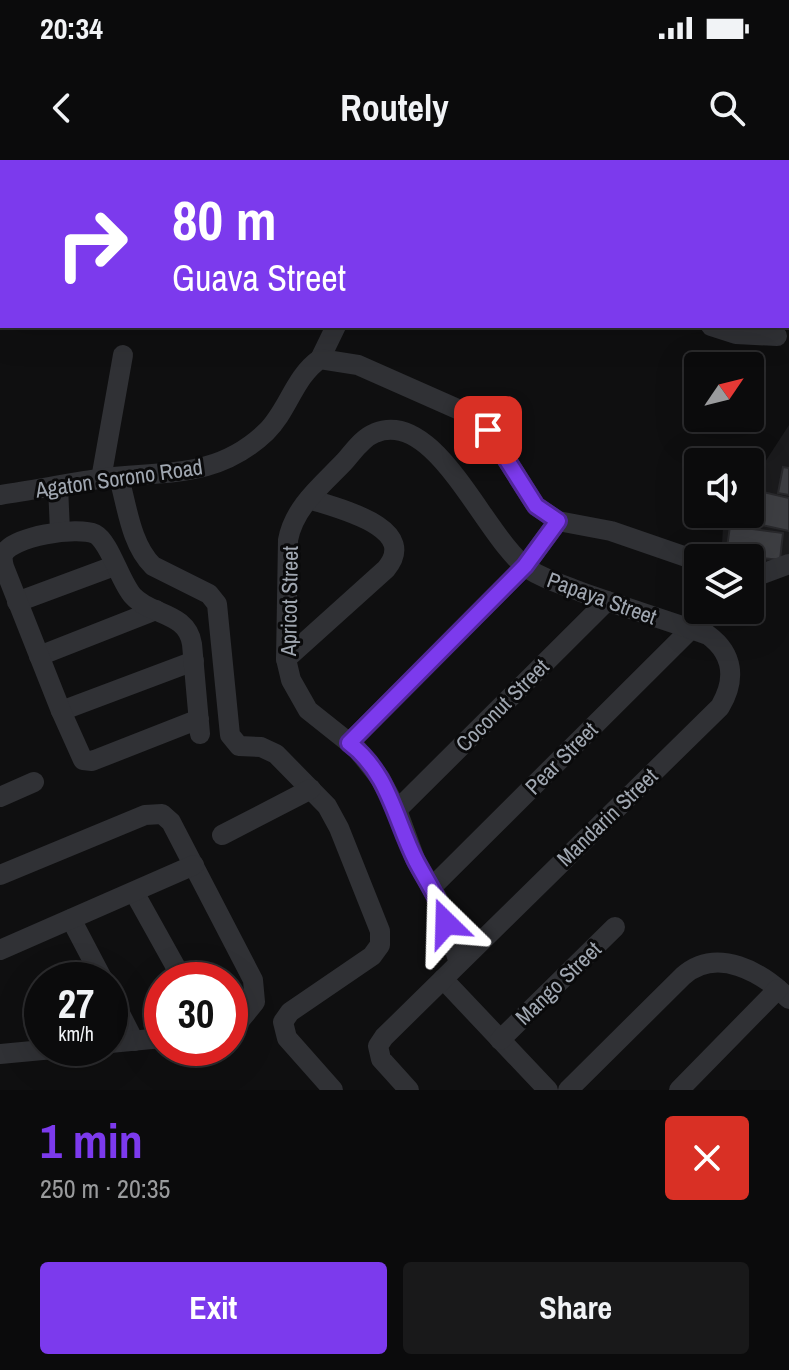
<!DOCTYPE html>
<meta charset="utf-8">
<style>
body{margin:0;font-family:"Archivo Narrow",sans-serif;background:#19191a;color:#f1f3f6;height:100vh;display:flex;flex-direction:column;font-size:30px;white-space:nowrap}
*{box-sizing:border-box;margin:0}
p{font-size:26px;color:#9a9b9d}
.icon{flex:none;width:44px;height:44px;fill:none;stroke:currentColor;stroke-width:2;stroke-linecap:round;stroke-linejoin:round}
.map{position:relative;height:930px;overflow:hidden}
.panel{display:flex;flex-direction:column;background:#0b0b0c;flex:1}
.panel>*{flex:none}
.banner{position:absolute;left:0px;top:0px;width:790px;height:168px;box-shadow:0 8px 32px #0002,0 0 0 2px #2b2b2d;background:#7c3aed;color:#fff;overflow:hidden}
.needle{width:52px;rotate:55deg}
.controls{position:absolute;left:684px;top:192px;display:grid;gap:16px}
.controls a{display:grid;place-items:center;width:80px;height:80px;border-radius:8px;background:#0b0b0c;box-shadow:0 8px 32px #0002,0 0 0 2px #2b2b2d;font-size:40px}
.speed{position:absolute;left:24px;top:802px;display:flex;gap:16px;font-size:40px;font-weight:700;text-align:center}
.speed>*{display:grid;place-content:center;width:104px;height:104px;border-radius:50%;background:#0b0b0c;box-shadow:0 8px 32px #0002,0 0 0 2px #2b2b2d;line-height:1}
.speed small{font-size:20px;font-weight:400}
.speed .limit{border:12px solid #d22;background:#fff;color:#111}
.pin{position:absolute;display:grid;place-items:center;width:68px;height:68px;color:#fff;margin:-34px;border-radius:16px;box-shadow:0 4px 12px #0006}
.me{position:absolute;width:88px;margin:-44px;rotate:338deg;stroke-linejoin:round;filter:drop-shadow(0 0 6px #0008)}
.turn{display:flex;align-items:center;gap:28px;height:168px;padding:0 40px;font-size:36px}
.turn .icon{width:104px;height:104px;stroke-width:2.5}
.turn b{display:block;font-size:56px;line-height:68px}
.round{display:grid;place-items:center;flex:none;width:84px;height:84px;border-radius:8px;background:#19191a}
.overview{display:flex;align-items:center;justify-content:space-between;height:136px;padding:0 40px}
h1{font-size:48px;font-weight:700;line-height:60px;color:#7c3aed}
.cta{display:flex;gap:16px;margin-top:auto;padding:16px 40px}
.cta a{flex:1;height:92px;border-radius:8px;background:#7c3aed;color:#fff;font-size:32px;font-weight:700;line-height:92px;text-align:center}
.cta a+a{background:#19191a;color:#f1f3f6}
.status{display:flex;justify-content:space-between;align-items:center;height:56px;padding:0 40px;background:#0b0b0c;direction:ltr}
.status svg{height:22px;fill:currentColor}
header{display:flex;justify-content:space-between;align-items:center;height:104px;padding:0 40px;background:#0b0b0c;font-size:36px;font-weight:700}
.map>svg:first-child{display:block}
</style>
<div class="status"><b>20:34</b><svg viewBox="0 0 49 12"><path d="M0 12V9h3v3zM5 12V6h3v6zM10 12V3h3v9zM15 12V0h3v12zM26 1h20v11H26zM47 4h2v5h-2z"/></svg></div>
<header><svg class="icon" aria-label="back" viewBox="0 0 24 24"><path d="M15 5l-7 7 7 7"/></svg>Routely<svg class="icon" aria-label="search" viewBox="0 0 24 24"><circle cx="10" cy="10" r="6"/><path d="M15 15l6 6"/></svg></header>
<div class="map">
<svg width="789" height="930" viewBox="0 0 789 930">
<rect width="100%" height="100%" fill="#0f0f10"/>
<polygon fill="#1b1b1d" points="789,265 789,398 783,403 750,400 750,398 721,398 723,368 730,354 750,354 750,318 765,302"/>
<g fill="#3e3f43" stroke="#29292c" stroke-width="2">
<polygon points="783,307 789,308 789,335 778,333"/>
<polygon points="750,329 789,338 789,371 739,360 740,354 750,354"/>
<polygon points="730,366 783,373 780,400 726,394"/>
</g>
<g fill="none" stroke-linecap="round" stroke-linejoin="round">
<g stroke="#303135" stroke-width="20">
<polyline points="335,0 336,2"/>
<polyline points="438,2 440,0"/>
<polyline points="588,2 588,0"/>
<polyline points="773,2 773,0"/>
<polyline points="711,166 736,174 777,176"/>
<polyline points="320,199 336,166"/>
<path d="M119 318C127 346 131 385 153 406L209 434 217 444 230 575 239 586 261 587 276 594 327 646 339 668 380 771V785L372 796 290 852 283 862 287 878 333 930"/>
<polyline points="101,319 123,195"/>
<polyline points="58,326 60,371"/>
<path d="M0 335C33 330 65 324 98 319 160 310 215 321 266 272 288 251 294 217 320 199L358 205 471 255 488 270 536 346 558 361 611 371 698 401"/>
<polyline points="750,412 762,414 789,404"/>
<polyline points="17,442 114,406"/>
<polyline points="39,496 156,450"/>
<path d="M286 499 386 409C421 367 336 348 309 339"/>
<polyline points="61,551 194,501"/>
<path d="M199 559 92 601 83 600 61 551 4 407C3 403 2 399 3 395 11 376 78 366 95 374 110 382 120 422 133 436 151 456 187 452 192 484L200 574"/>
<polyline points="349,583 525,406 558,361"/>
<polyline points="0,637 34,622"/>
<polyline points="397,650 607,441"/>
<polyline points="222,675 311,629"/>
<polyline points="0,715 145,655 162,654 171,662 253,820 255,842 242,858 230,866"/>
<polyline points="432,727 691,469"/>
<polyline points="134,732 183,820"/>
<polyline points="71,759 103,820"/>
<polyline points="0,790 194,705"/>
<polyline points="443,819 548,930"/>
<polyline points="110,834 134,881"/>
<polyline points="500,880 615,767"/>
<polyline points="110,883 162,878"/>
<polyline points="0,894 64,888"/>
<path d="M409 930 381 899 378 886 384 877 720 547C736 520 734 494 708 475 666 460 623 447 581 432 564 425 546 420 530 410 486 382 437 247 375 273 362 278 353 292 344 302 322 325 294 347 288 380L286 499 291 520 308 550 357 589 380 618 397 650 415 699 440 743 459 803"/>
<path d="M568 930 683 816C717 786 762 812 789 839"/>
<polyline points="679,930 778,829"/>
</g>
</g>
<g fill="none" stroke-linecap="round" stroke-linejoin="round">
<g stroke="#51269a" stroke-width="20">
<path id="route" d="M446 763C440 740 427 722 416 701 395 660 389 613 349 583L525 406 558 361 536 346 488 270"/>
</g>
<use href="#route" stroke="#7c3aed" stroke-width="14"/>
</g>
<g text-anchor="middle" stroke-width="6" stroke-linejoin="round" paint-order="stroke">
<g font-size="22" fill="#a0a7b1" stroke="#0a0a0b">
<text transform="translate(119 318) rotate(-8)" y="8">Agaton Sorono Road</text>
<text transform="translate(602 438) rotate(20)" y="8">Papaya Street</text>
<text transform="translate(289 441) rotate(-89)" y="8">Apricot Street</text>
<text transform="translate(502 545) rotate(-45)" y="8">Coconut Street</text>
<text transform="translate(561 598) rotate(-45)" y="8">Pear Street</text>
<text transform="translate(607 657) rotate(-44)" y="8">Mandarin Street</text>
<text transform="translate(558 823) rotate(-44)" y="8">Mango Street</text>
</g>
</g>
</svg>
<div class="controls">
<a><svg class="needle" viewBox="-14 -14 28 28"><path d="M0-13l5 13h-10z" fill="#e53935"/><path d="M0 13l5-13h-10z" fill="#9a9b9d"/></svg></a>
<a><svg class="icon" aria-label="sound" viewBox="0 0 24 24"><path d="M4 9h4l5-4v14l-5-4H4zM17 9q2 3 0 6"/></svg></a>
<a><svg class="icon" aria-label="layers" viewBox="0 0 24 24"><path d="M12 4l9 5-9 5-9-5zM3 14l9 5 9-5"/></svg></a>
</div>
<div class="speed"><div>27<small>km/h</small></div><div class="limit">30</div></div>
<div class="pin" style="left:488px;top:270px;background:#d93025"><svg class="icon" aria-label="arrive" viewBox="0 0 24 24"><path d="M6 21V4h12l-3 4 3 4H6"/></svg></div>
<svg class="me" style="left:446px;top:763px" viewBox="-20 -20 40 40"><path d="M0-17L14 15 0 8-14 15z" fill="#7c3aed" stroke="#fff" stroke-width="4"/></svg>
<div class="banner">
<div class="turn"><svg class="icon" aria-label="right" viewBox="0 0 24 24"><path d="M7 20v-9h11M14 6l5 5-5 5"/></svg><div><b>80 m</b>Guava Street</div></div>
</div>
</div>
<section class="panel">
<div class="overview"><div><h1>1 min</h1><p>250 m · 20:35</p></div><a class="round" style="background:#d93025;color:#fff"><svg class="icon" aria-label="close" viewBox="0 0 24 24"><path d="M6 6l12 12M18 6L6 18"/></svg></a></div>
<div class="cta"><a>Exit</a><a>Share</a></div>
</section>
